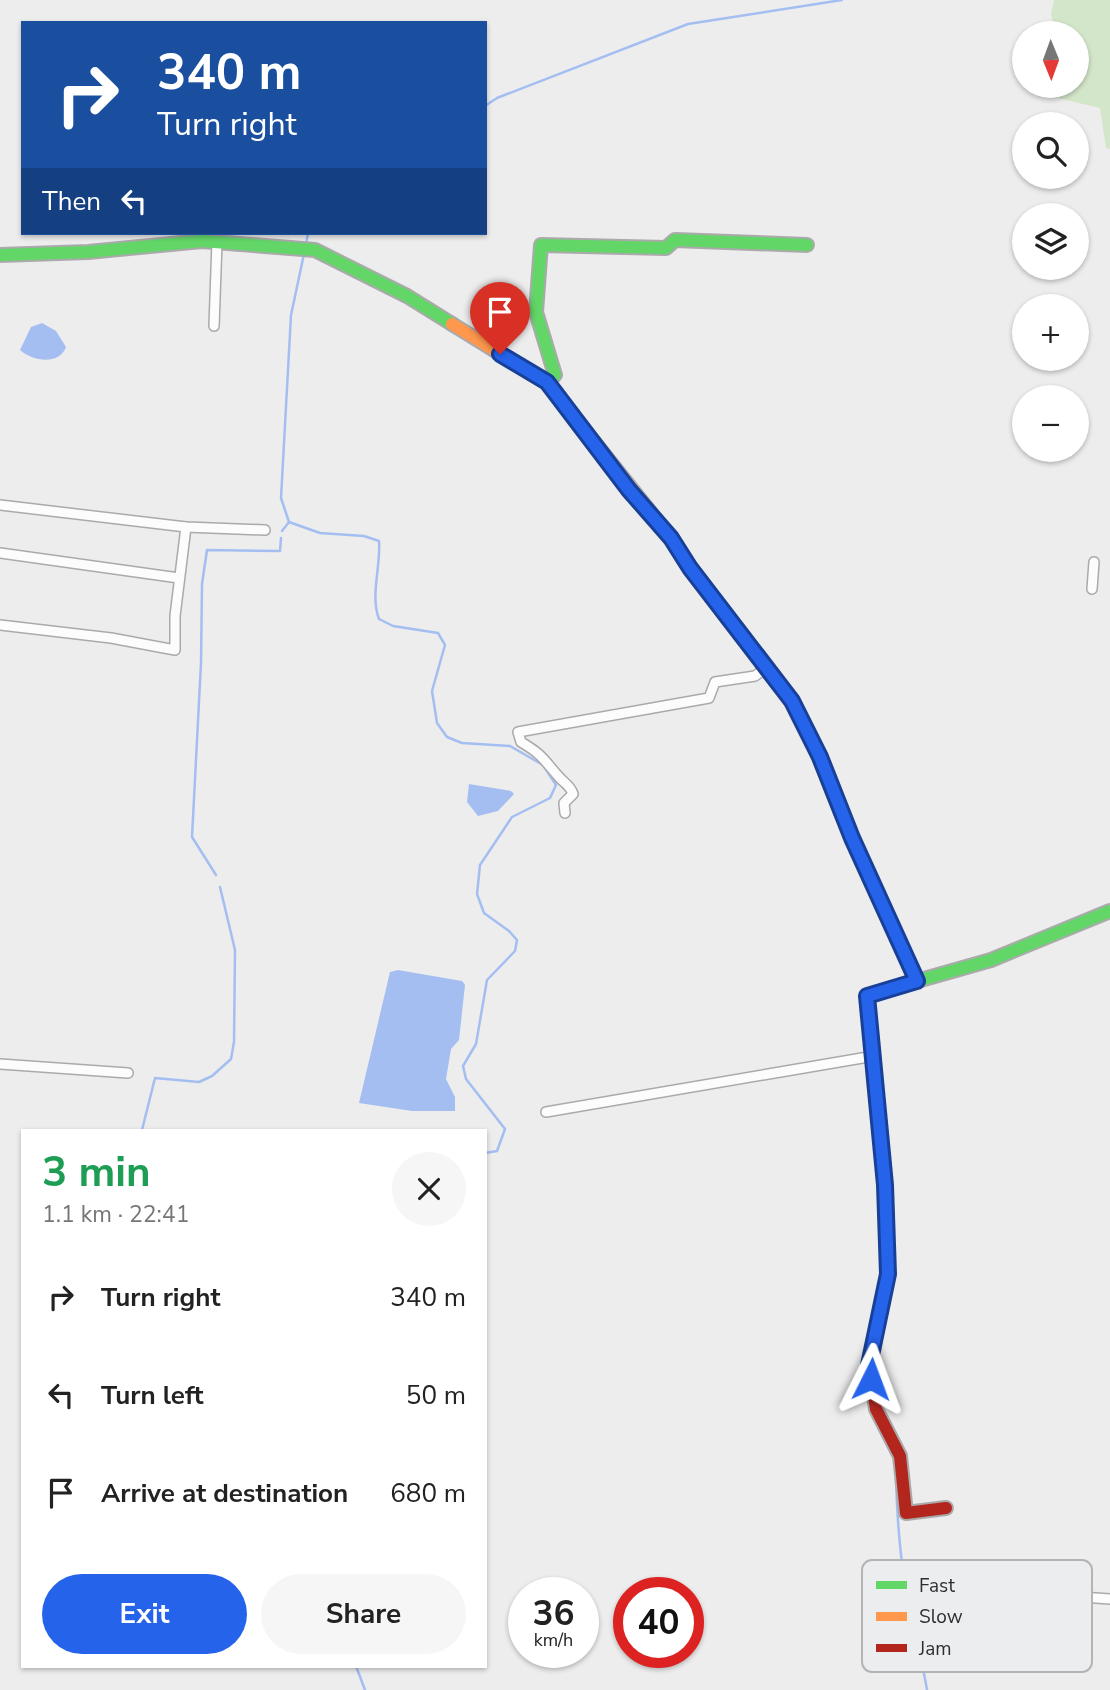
<!DOCTYPE html>
<meta charset="utf-8">
<style>
body{margin:0;font-family:"Nunito Sans",sans-serif;background:#f6f6f6;color:#222;height:100vh;display:flex;flex-direction:column;font-size:26px;white-space:nowrap}
*{box-sizing:border-box;margin:0}
p{font-size:23px;color:#767676}
.icon{flex:none;width:38px;height:38px;fill:none;stroke:currentColor;stroke-width:2;stroke-linecap:round;stroke-linejoin:round}
.map{position:relative;flex:1;overflow:hidden}
.panel{position:absolute;left:21px;top:1129px;width:466px;height:539px;display:flex;flex-direction:column;background:#fff;border-radius:0px;box-shadow:0 2px 5px #0004}
.panel>*{flex:none}
.hud{position:absolute;left:21px;top:21px;width:466px;height:214px;border-radius:0px;box-shadow:0 2px 5px #0004;background:#1a4fa0;color:#fff;overflow:hidden}
.needle{width:46px;rotate:179deg}
.tools{position:absolute;left:1012px;top:21px;display:grid;gap:14px}
.tools a{display:grid;place-items:center;width:77px;height:77px;border-radius:50%;background:#fff;box-shadow:0 2px 5px #0004;font-size:35px}
.speed{position:absolute;left:508px;top:1577px;display:flex;gap:14px;font-size:35px;font-weight:700;text-align:center}
.speed>*{display:grid;place-content:center;width:91px;height:91px;border-radius:50%;background:#fff;box-shadow:0 2px 5px #0004;line-height:1}
.speed small{font-size:18px;font-weight:400}
.speed .limit{border:10px solid #d22;background:#fff;color:#111}
.pin{position:absolute;display:grid;place-items:center;width:60px;height:60px;color:#fff;margin:-72px -30px;border-radius:50% 50% 50% 0;rotate:-45deg;box-shadow:0 0 7px #0007}
.pin .icon{rotate:45deg}
.me{position:absolute;width:77px;margin:-38px;rotate:3deg;stroke-linejoin:round;filter:drop-shadow(0 0 5px #0008)}
.turn{display:flex;align-items:center;gap:24px;height:147px;padding:0 21px;font-size:32px}
.turn .icon{width:91px;height:91px;stroke-width:2.5}
.turn b{display:block;font-size:49px;line-height:60px}
.then{display:flex;align-items:center;height:66px;padding:0 21px;background:#0003;gap:14px;font-size:26px}
.round{display:grid;place-items:center;flex:none;width:74px;height:74px;border-radius:37px;background:#f6f6f6}
.headline{display:flex;align-items:center;justify-content:space-between;height:119px;padding:0 21px}
h1{font-size:42px;font-weight:700;line-height:52px;color:#1e9e55}
.cta{display:flex;gap:14px;margin-top:auto;padding:14px 21px}
.cta a{flex:1;height:80px;border-radius:42px;background:#2563eb;color:#fff;font-size:28px;font-weight:700;line-height:80px;text-align:center}
.cta a+a{background:#f6f6f6;color:#222}
ul{padding:0;list-style:none}
li{display:flex;align-items:center;gap:21px;height:98px;padding:0 21px}
li div{flex:1}
li b{display:block;font-size:26px}
li em{font-style:normal}
.map>svg:first-child{display:block}
</style>
<div class="map">
<svg width="1110" height="1690" viewBox="0 0 1110 1690">
<rect width="100%" height="100%" fill="#ededee"/>
<polygon fill="#d4e6ca" points="1054,0 1110,0 1110,149 1106,148 1100,108 1049,96 1051,86 1076,86 1076,33 1056,33 1051,14"/>
<g fill="#a4bef1">
<path d="M42 323 56 331 66 347C59 366 32 361 20 350L31 327Z"/>
<polygon points="469,784 511,791 514,794 498,811 478,816 467,802"/>
<polygon points="398,970 462,981 465,985 459,1040 451,1049 446,1079 455,1097 455,1111 412,1111 359,1103 390,972"/>
</g>
<g fill="none" stroke-linecap="round" stroke-linejoin="round">
<g stroke="#a4bef1" stroke-width="2.5">
<polyline points="485,106 497,98 688,24 842,0"/>
<polyline points="306,244 308,233"/>
<path d="M304 254 291 315 281 498 289 522 320 533 364 536 379 541C381 566 370 596 379 619L393 626 438 633 445 645 432 691 437 723 447 737 462 743 510 746 543 765 556 785 550 798 512 817 480 865 477 894 484 913 509 931 517 940 515 951 487 980 476 1044 463 1066 466 1079 505 1129 497 1151 485 1153"/>
<polyline points="282,531 289,522"/>
<polyline points="216,875 192,837 201,663 202,584 207,550 280,551 281,538"/>
<polyline points="142,1130 155,1078 199,1082 212,1076 231,1059 234,1042 235,950 220,887"/>
<path d="M896 1479C897 1514 899 1548 905 1583 911 1619 921 1654 927 1690"/>
<polyline points="356,1666 365,1690"/>
</g>
<g stroke="#aaaaab" stroke-width="12">
<g id="street">
<polyline points="214,326 217,242"/>
<polyline points="0,505 186,527 265,530"/>
<polyline points="0,553 179,578"/>
<polyline points="1092,589 1094,562"/>
<polyline points="0,625 111,638 175,650 175,616 186,527"/>
<path d="M565 813 564 803 573 794C570 785 565 784 559 777 543 759 543 755 521 742L518 732 709 698 715 682 755 676 766 668"/>
<polyline points="0,1064 128,1073"/>
<polyline points="546,1112 874,1056"/>
<polyline points="918,1637 988,1631 1021,1602 1067,1596 1110,1599"/>
</g>
</g>
<g stroke="#aaaaab" stroke-width="16">
<g id="fast">
<polyline points="0,255 88,252 202,241 315,250 407,296 452,324"/>
<polyline points="546,382 555,375 536,312 541,245 666,248 675,240 807,245"/>
<polyline points="812,740 842,815 917,981 991,960 1110,911"/>
</g>
</g>
<g stroke="#aaaaab" stroke-width="16">
<g id="slow">
<polyline points="452,324 546,382 671,538 690,568 792,701 812,740"/>
<polyline points="874,1342 888,1274 885,1185 867,997 917,981"/>
</g>
</g>
<g stroke="#aaaaab" stroke-width="16">
<polyline id="jam" points="874,1342 869,1365 876,1409 900,1456 906,1513 946,1508"/>
</g>
<use href="#street" stroke="#fcfcfc" stroke-width="9"/>
<use href="#fast" stroke="#63d668" stroke-width="12"/>
<use href="#slow" stroke="#ff974d" stroke-width="12"/>
<use href="#jam" stroke="#b3261e" stroke-width="12"/>
</g>
<g fill="none" stroke-linecap="round" stroke-linejoin="round">
<g stroke="#184099" stroke-width="18">
<polyline id="route" points="500,354 547,382 629,490 671,538 690,568 792,701 820,757 852,838 917,981 867,996 885,1185 888,1274 869,1365 871,1379"/>
</g>
<use href="#route" stroke="#2563eb" stroke-width="12"/>
</g>
<rect x="862" y="1560" width="230" height="112" rx="10" fill="#ecedef" stroke="#b3b4b5" stroke-width="2"/>
<rect x="876" y="1581" width="31" height="8" fill="#63d668"/>
<rect x="876" y="1612" width="31" height="9" fill="#ff974d"/>
<rect x="876" y="1644" width="31" height="8" fill="#b3261e"/>
<g font-size="19" fill="#2e2e2e">
<text x="919" y="1592">Fast</text>
<text x="919" y="1623">Slow</text>
<text x="919" y="1655">Jam</text>
</g>
</svg>
<div class="tools">
<a><svg class="needle" viewBox="-14 -14 28 28"><path d="M0-13l5 13h-10z" fill="#e53935"/><path d="M0 13l5-13h-10z" fill="#767676"/></svg></a>
<a><svg class="icon" aria-label="search" viewBox="0 0 24 24"><circle cx="10" cy="10" r="6"/><path d="M15 15l6 6"/></svg></a>
<a><svg class="icon" aria-label="layers" viewBox="0 0 24 24"><path d="M12 4l9 5-9 5-9-5zM3 14l9 5 9-5"/></svg></a>
<a>+</a>
<a>−</a>
</div>
<div class="speed"><div>36<small>km/h</small></div><div class="limit">40</div></div>
<div class="pin" style="left:500px;top:354px;background:#d93025"><svg class="icon" aria-label="arrive" viewBox="0 0 24 24"><path d="M6 21V4h12l-3 4 3 4H6"/></svg></div>
<svg class="me" style="left:871px;top:1379px" viewBox="-20 -20 40 40"><path d="M0-17L14 15 0 8-14 15z" fill="#2563eb" stroke="#fff" stroke-width="4"/></svg>
<div class="hud">
<div class="turn"><svg class="icon" aria-label="right" viewBox="0 0 24 24"><path d="M7 20v-9h11M14 6l5 5-5 5"/></svg><div><b>340 m</b>Turn right</div></div>
<div class="then">Then<svg class="icon" aria-label="left" viewBox="0 0 24 24"><path d="M17 20v-9H6M10 6l-5 5 5 5"/></svg></div>
</div>
<section class="panel">
<div class="headline"><div><h1>3 min</h1><p>1.1 km · 22:41</p></div><a class="round"><svg class="icon" aria-label="close" viewBox="0 0 24 24"><path d="M6 6l12 12M18 6L6 18"/></svg></a></div>
<ul>
<li><svg class="icon" aria-label="right" viewBox="0 0 24 24"><path d="M7 20v-9h11M14 6l5 5-5 5"/></svg><div><b>Turn right</b></div><em>340 m</em></li>
<li><svg class="icon" aria-label="left" viewBox="0 0 24 24"><path d="M17 20v-9H6M10 6l-5 5 5 5"/></svg><div><b>Turn left</b></div><em>50 m</em></li>
<li><svg class="icon" aria-label="arrive" viewBox="0 0 24 24"><path d="M6 21V4h12l-3 4 3 4H6"/></svg><div><b>Arrive at destination</b></div><em>680 m</em></li>
</ul>
<div class="cta"><a>Exit</a><a>Share</a></div>
</section>
</div>
